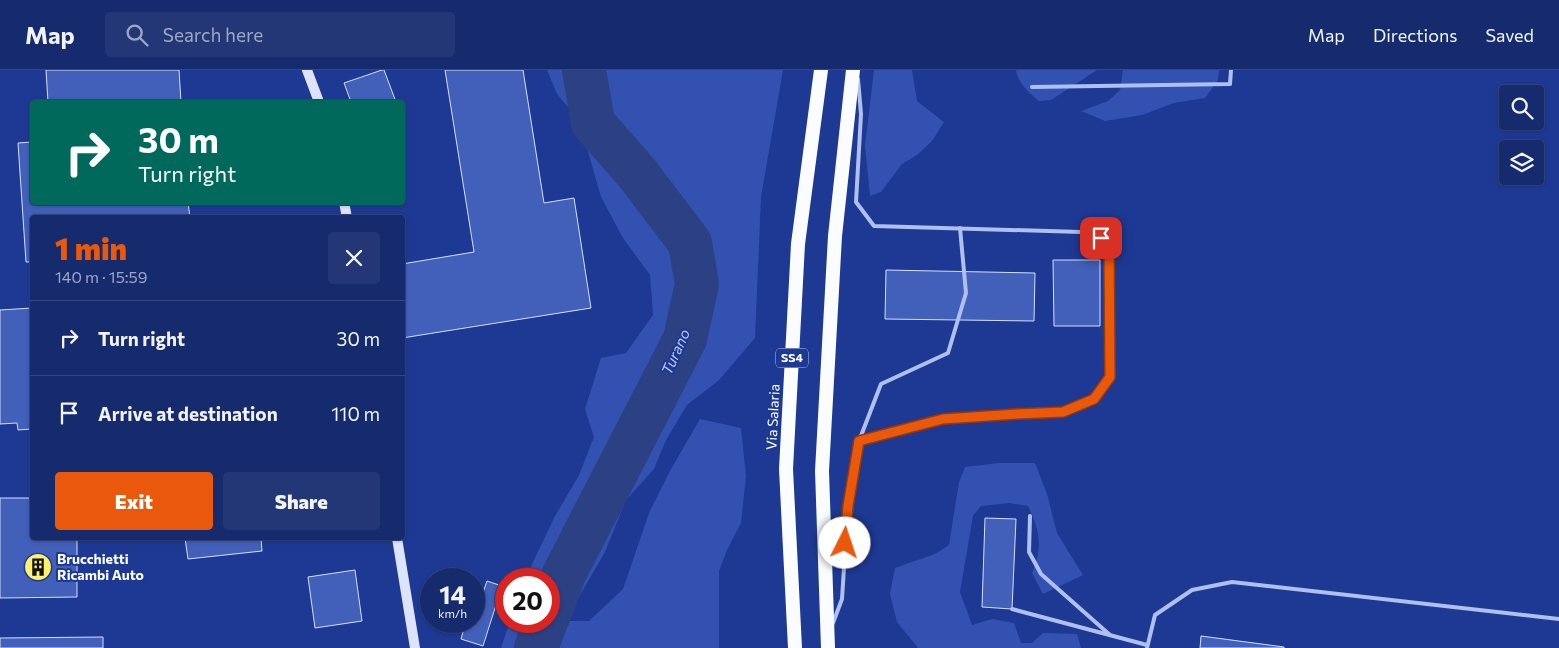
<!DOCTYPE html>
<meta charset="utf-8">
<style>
body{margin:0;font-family:Commissioner,sans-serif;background:#233776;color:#f1f3f6;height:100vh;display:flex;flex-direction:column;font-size:19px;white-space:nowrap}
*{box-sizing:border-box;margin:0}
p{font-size:16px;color:#9ea7c2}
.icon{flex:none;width:28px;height:28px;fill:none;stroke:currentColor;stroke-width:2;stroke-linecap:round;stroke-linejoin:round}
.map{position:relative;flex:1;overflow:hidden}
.details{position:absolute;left:30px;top:145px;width:375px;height:325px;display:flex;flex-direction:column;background:#162b6e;border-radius:5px;box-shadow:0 1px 4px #0004,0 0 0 1px #354781}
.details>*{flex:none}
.top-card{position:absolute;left:30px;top:30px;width:375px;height:105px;border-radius:5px;box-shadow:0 1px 4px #0004,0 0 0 1px #354781;background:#00695c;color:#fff;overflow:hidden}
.buttons{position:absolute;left:1499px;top:15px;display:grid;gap:10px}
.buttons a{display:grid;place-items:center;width:45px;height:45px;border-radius:5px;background:#162b6e;box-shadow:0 1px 4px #0004,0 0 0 1px #354781;font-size:25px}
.speed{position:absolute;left:420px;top:498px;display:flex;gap:10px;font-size:25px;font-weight:700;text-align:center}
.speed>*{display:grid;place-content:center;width:65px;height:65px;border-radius:50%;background:#162b6e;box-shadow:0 1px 4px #0004,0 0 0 1px #354781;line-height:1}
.speed small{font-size:12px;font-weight:400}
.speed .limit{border:8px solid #d22;background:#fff;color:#111}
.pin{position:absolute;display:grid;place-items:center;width:42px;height:42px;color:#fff;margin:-21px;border-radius:10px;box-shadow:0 2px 8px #0006}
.me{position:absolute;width:55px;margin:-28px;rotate:4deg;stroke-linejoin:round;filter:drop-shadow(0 0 4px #0008)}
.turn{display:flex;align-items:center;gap:18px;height:105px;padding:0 25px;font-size:22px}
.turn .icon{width:65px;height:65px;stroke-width:2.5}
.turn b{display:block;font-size:35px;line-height:42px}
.round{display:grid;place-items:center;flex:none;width:52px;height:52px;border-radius:5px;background:#233776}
.headline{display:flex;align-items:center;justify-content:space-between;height:85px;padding:0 25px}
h1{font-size:30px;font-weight:800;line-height:38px;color:#ea580c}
.action{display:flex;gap:10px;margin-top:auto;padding:10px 25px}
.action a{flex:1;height:58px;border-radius:5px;background:#ea580c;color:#fff;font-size:20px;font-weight:800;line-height:58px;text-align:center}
.action a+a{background:#233776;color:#f1f3f6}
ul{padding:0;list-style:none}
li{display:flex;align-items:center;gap:15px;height:75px;padding:0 25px;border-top:1px solid #354781}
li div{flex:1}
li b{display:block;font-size:19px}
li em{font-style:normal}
header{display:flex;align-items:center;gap:30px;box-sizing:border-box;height:70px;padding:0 25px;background:#162b6e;border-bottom:1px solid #354781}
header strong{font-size:24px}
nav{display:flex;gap:28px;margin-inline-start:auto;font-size:18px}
.search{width:350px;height:45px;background:#233776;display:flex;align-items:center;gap:12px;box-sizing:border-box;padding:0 18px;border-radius:5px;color:#9ea7c2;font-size:19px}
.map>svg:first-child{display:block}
</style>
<header>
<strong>Map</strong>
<div class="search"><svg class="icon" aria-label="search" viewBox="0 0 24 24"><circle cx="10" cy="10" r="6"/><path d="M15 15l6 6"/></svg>Search here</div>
<nav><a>Map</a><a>Directions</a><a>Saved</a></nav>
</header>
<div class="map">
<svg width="1559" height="578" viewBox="0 0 1559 578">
<rect width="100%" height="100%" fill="#1d3993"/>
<g fill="#3251b1">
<polygon points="547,0 783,0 761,127 755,268 719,310 687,335 666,370 654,399 626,430 605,482 580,525 569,551 589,551 623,519 649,443 671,399 700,349 741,358 746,406 741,453 727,480 719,501 719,578 501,578 510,551 549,551 549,509 525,509 554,448 579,405 594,367 585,339 601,288 626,283 653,245 650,205 623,168 601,127 579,50 557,24"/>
<polygon points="874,0 912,0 917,31 944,52 932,71 917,85 902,94 881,122 870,126 865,76"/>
<path d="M1016 0H1097L1051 30 1039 31C1029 23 1018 13 1016 0Z"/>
<polygon points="1123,0 1219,0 1218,10 1205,28 1174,33 1142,45 1105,51 1081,41 1108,31 1120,20"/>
<path d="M999 393H1035L1047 424 1057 463 1083 505 1043 524 1032 503C1043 476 1040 461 1028 436L1009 433 981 436 973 446 960 522 972 555 992 549 1014 553 1021 573H1032L1043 563 1077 564 1081 578H918L897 552 890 524 895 498 935 484 949 475 959 412 965 397Z"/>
</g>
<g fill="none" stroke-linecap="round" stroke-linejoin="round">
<g stroke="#2c4084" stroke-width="44">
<polyline points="549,545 564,504 685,269 697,214 690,173 637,103 593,53 584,0"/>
<polyline points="536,578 546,551"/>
</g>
</g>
<g fill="#425fb9" stroke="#d6dffa">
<polygon points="46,0 179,0 181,32 48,32"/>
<polygon points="382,0 384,0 396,32 351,32 344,13"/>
<polygon points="445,0 523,0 544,133 574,128 591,238 402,268 402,194 474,182"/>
<polygon points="32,72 32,132 188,132 190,148 32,148 32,192 26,192 18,73"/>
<polygon points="1053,190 1100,190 1100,256 1054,256"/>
<polygon points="886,200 1035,203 1034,251 885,249"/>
<polygon points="32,238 32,359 18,360 17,353 0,354 0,240"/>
<polygon points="0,428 32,428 32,468 77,468 77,527 0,528"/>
<polygon points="985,448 1016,449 1012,539 982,537"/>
<polygon points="185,468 261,468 262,481 188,489"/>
<polygon points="355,500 362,551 315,558 308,507"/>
<polygon points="487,511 502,516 483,576 461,569 466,551 474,551 474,536 478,537"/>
<polygon points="1201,566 1284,577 1284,578 1200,578"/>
<polygon points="103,567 103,578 0,578 0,568"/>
</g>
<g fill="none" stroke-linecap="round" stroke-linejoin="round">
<g stroke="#afbfee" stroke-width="4">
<polyline points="1032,17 1230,14 1231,0"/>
<polyline points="859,371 881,314 948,283 966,223 960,158"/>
<polyline points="1030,446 1029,482 1041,504 1110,565"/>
<polyline points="1012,539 1147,575"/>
<polyline points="833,553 842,529 848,436 859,371 943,349 1017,344 1063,342 1094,329 1110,307 1109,180 1101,168 1081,162 874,156 856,132 861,44 858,9"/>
<polyline points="1147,578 1155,545 1192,520 1232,512 1559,549"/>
</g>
<g stroke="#dce3fa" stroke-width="10">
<polyline points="307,0 319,32"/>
<polyline points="344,132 347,148"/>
<polyline points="397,468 415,578"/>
</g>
<g stroke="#fbfcff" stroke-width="14">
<polyline points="795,578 786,399 798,174 821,0"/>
<polyline points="828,578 822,401 835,166 853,0"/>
</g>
</g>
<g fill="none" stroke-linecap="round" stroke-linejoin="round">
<g stroke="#983908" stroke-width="12">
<polyline id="route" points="845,473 848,436 859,371 943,349 1017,344 1063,342 1094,329 1110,307 1109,180 1101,168"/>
</g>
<use href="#route" stroke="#ea580c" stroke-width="9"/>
</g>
<defs>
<g id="building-disc" transform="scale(1.4375)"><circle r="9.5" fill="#fdf16f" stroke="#1d3993"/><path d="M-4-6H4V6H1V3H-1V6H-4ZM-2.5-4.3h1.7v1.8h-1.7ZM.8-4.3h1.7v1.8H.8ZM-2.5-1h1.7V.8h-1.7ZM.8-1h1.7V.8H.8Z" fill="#111"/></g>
</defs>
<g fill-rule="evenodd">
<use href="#building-disc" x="38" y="497"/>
</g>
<g text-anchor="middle" stroke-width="4" stroke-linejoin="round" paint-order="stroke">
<rect fill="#1d3993" stroke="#bbc4df" stroke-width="1" x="776" y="278.5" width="32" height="19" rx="4"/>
<g font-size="12" font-weight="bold" fill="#fff">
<text x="792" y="292">SS4</text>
</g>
<g font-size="14" fill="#fff" stroke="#1d3993">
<text transform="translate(773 347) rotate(-87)" y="5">Via Salaria</text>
</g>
<g font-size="14" font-weight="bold" fill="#fff" stroke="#1d3993" text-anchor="start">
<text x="57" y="494">Brucchietti<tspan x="57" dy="16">Ricambi Auto</tspan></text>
</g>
<g font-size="15" font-style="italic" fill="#bccaf5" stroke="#1d3993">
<text transform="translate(676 282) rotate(-66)" y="5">Turano</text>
</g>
</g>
</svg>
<div class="buttons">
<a><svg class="icon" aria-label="search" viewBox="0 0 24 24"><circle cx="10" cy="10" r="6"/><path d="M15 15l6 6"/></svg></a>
<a><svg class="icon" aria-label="layers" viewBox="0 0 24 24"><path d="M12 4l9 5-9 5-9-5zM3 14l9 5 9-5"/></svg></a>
</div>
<div class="speed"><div>14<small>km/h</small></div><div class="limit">20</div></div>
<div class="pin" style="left:1101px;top:168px;background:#d93025"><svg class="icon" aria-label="arrive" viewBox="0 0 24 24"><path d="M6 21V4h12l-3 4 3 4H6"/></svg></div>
<svg class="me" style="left:845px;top:473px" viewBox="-20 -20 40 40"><circle r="19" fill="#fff"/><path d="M0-13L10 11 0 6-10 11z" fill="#ea580c"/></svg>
<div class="top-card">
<div class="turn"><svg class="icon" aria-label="right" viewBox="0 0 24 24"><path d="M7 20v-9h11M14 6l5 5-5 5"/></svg><div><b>30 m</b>Turn right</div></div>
</div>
<section class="details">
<div class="headline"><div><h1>1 min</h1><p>140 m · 15:59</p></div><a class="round"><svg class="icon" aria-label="close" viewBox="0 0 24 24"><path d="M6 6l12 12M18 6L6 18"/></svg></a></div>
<ul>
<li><svg class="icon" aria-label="right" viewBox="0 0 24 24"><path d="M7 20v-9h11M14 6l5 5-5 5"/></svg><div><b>Turn right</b></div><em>30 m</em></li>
<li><svg class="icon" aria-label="arrive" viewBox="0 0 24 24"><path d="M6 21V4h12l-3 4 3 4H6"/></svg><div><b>Arrive at destination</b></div><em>110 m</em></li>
</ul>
<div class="action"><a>Exit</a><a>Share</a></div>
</section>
</div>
